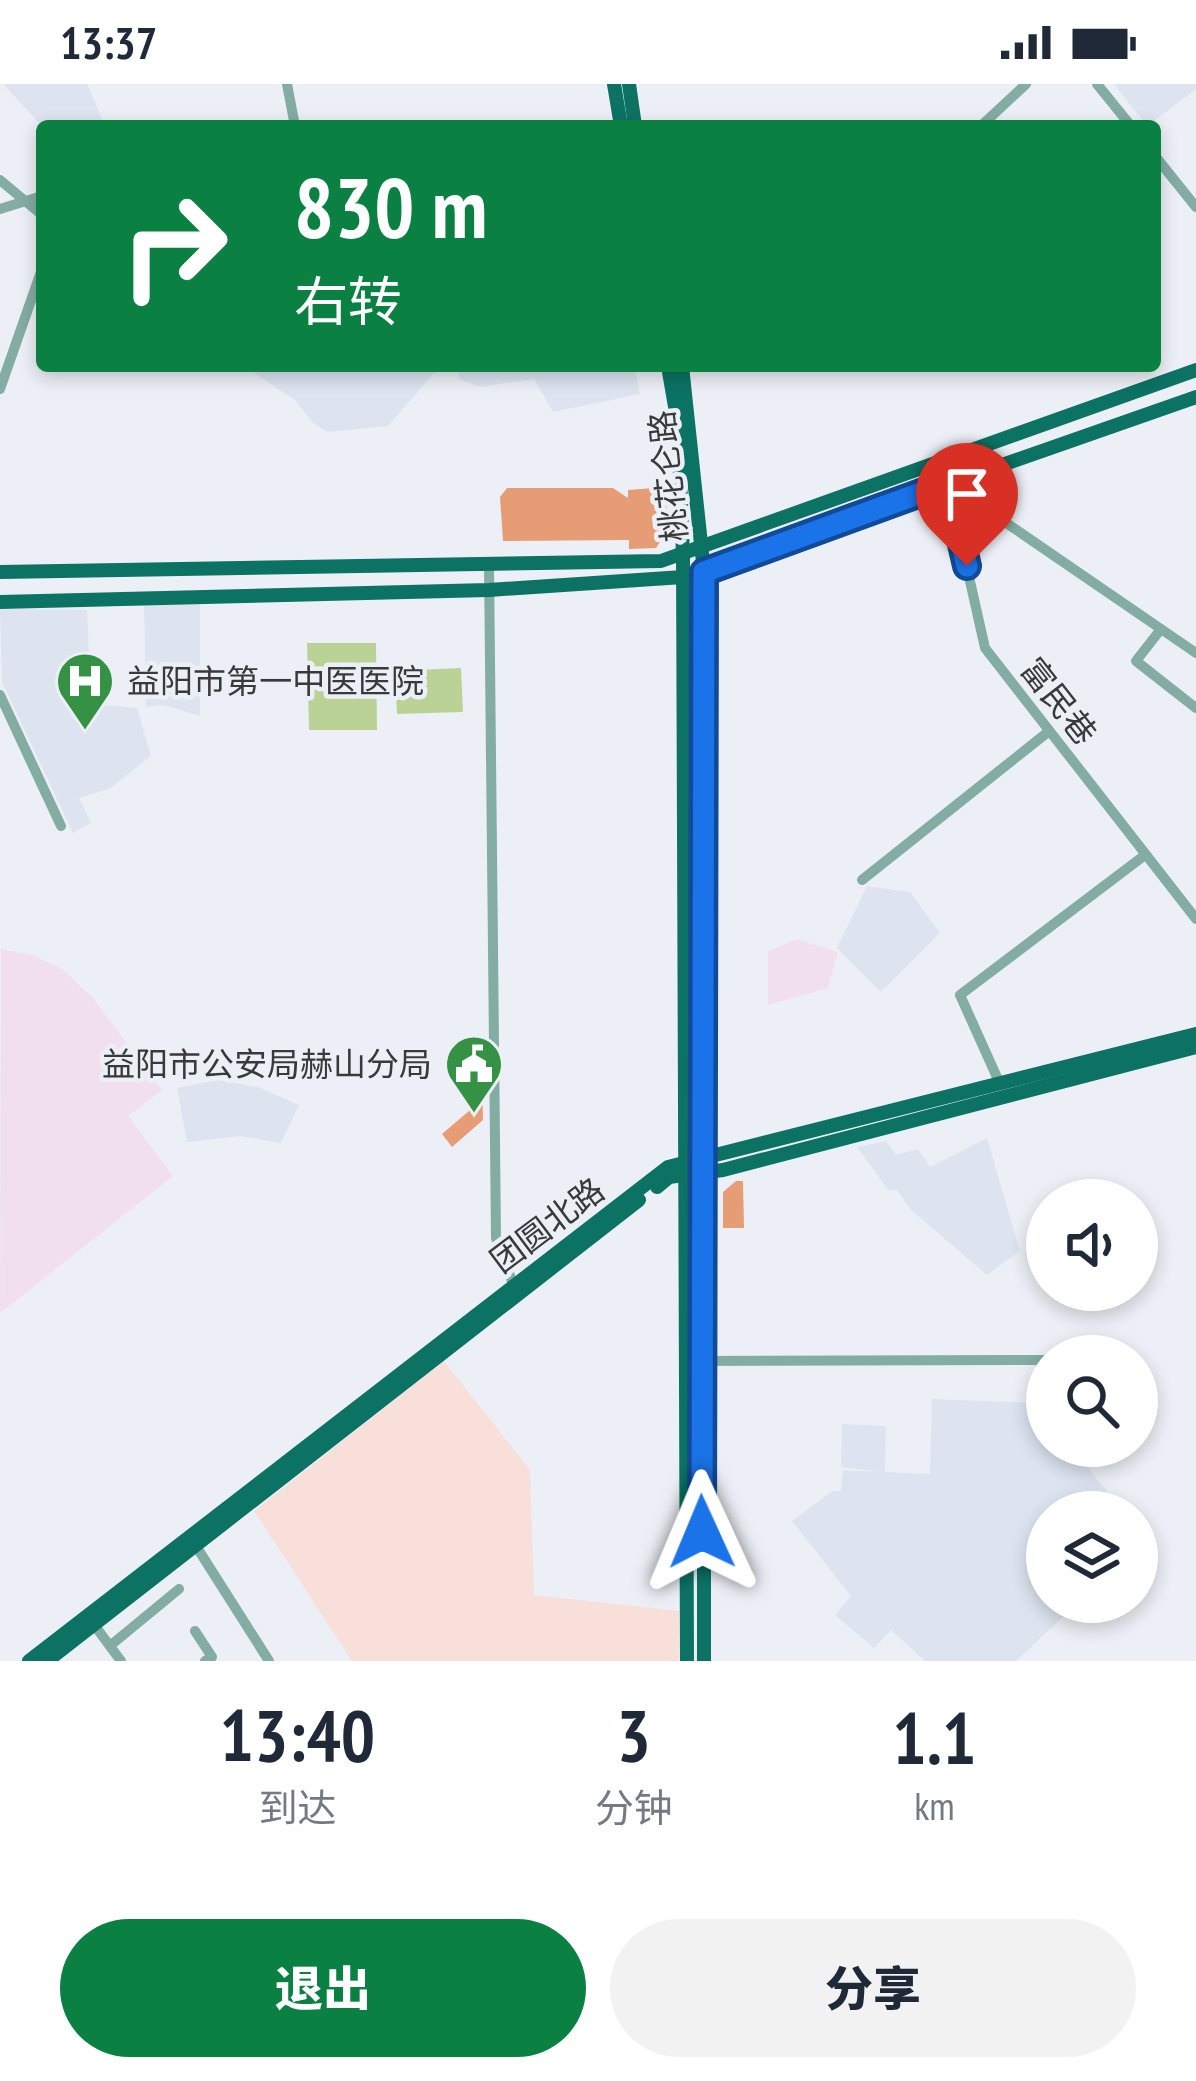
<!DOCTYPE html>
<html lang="zh">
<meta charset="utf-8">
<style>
body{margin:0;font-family:"PT Sans Narrow","Noto Sans SC",sans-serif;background:#f2f2f3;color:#1f2937;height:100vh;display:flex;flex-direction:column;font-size:45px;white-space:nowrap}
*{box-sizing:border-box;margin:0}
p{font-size:39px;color:#747a83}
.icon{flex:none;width:66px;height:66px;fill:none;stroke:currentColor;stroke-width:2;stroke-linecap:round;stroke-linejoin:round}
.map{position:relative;height:1577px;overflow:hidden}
.sheet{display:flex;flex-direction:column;background:#fff;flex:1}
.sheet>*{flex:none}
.guide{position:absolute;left:36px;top:36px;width:1125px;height:252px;border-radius:12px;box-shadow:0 6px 18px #0003;background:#0b8043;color:#fff;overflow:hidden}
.fabs{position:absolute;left:1026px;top:1095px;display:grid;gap:24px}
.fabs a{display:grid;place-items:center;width:132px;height:132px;border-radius:50%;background:#fff;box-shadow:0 6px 18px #0003;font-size:60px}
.pin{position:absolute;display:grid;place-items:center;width:102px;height:102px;color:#fff;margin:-123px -51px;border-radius:50% 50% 50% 0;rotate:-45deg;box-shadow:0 0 12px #0007}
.pin .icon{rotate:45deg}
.me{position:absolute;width:132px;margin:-66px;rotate:359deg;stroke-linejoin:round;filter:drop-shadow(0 0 9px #0008)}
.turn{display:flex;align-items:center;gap:42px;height:252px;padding:0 60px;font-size:54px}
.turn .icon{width:156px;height:156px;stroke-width:2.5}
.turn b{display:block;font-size:84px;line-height:102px}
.eta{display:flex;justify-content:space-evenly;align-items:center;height:204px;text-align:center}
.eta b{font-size:72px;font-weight:800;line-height:84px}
.cta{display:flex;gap:24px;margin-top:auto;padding:24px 60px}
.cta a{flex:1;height:138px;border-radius:72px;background:#0b8043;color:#fff;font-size:48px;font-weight:800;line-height:138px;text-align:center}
.cta a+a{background:#f2f2f3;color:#1f2937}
.status{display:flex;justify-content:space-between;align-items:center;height:84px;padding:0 60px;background:#fff;direction:ltr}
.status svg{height:33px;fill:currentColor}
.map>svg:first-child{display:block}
</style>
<div class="status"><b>13:37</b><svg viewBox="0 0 49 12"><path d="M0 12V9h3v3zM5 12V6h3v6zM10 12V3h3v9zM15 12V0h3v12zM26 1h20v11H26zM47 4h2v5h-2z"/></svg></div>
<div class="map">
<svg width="1196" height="1577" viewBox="0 0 1196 1577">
<rect width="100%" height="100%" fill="#ecf0f6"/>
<polygon fill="#f9dfda" points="444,1277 530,1386 534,1511 679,1527 679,1577 352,1577 254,1427"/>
<g fill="#f1dff0">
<polygon points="796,855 838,868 828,904 768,921 768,868"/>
<polygon points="1,865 35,872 62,885 92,913 162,1006 128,1032 173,1092 0,1229"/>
</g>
<g fill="#dde4f0">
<polygon points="3,0 87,0 105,42 42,42"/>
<polygon points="1114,0 1196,0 1196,5 1147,42"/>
<polygon points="244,282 452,282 433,290 388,342 328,348 313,339 295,316"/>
<polygon points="456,282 634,282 640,310 553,328 534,295 480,303 460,296"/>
<polygon points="200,518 200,632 164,621 146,623 144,520"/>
<polygon points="0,525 87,526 91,620 137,624 151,672 109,705 79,714 91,739 73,749 2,598"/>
<polygon points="867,802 910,808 940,849 881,908 837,864"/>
<polygon points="218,996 258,1003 299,1021 281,1059 240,1052 187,1058 177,1004"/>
<polygon points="987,1054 1020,1167 987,1191 910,1125 897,1106 888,1106 857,1063 886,1057 896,1071 918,1065 930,1083"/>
<polygon points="932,1315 1037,1319 1047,1331 1047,1362 1071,1362 1123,1428 1047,1428 1047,1518 1079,1518 1016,1577 925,1577 891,1546 874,1564 835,1531 851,1512 792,1437 833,1407 841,1407 843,1386 881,1388 841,1383 842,1340 886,1342 885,1388 930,1390"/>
</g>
<g fill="#bbd297">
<polygon points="307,559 376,559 377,646 309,646"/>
<polygon points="461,584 463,628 397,630 395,587"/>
</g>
<g fill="#e69d75">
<polygon points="666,403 667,448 656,464 629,465 629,456 503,457 500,413 507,404 613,404 628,414 628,406"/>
<polygon points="482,994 483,1036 452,1063 442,1050 469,1027 468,996"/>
<polygon points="736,1097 743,1097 744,1144 723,1144 723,1108"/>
</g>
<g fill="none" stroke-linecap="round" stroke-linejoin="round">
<g stroke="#83aca3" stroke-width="10">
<polyline points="287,0 295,42"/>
<polyline points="1097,0 1131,42"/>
<polyline points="981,42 1026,0"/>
<polyline points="1155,72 1196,123"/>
<polyline points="0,96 42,131"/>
<polyline points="0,125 42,112"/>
<polyline points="0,305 42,185"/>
<polyline points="948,399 985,564 1196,835"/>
<polyline points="948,399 1161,545"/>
<polyline points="489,480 496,1154 516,1208"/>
<polyline points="1196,569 1161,545 1136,577 1196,624"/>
<polyline points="0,611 61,742"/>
<polyline points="862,796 1048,648"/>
<polyline points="1000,1000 960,911 1145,771"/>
<polyline points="685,1277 1047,1276"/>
<polyline points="196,1462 269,1577"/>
<polyline points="95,1542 121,1577"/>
<polyline points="195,1547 212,1573 205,1577"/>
<polyline points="111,1561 179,1505"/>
</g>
<g stroke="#0b7264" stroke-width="14">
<polyline points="614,0 621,42"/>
<polyline points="629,0 635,42"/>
<polyline points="668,282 678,340 683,471 687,1577"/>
<polyline points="682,282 704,488 704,1577"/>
<polyline points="0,488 661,477 1196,286"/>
<polyline points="0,518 489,506 683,493 1196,313"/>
<polyline points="657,1103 669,1093 723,1086 1196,963"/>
<polyline points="29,1577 668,1083 1196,950"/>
<polyline points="47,1577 639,1116"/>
</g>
</g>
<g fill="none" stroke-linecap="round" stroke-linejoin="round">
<g stroke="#114b97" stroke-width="30">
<polyline id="route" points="702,1448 704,488 948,399 967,482"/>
</g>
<use href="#route" stroke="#1a73e8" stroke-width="21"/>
</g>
<defs>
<g id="hospital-pin" transform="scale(3)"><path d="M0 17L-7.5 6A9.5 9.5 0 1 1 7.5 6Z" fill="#359245" stroke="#ecf0f6"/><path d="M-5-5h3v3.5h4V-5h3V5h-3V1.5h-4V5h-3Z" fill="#fff"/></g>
<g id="civic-pin" transform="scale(3)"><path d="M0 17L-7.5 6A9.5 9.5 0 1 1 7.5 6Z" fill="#359245" stroke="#ecf0f6"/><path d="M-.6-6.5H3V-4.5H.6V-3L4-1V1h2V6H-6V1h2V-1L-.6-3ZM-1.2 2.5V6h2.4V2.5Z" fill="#fff"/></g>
</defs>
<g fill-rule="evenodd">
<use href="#hospital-pin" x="85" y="597"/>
<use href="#civic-pin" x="474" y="980"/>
</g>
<g text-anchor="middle" stroke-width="9" stroke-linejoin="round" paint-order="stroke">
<g font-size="33" fill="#38393b" stroke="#ecf0f6">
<text transform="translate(668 392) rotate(-96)" y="12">桃花仑路</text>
<text transform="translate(1059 617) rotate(52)" y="12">富民巷</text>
<text transform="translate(547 1141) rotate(-37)" y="12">团圆北路</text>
</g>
<g font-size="33" fill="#38393b" stroke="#ecf0f6" text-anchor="start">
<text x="127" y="609">益阳市第一中医医院</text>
<text x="432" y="992" text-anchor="end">益阳市公安局赫山分局</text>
</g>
</g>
</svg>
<div class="fabs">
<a><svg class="icon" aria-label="sound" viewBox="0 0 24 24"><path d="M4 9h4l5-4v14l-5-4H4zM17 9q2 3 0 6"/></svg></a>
<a><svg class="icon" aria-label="search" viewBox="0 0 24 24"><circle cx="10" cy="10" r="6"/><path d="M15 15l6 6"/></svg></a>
<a><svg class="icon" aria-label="layers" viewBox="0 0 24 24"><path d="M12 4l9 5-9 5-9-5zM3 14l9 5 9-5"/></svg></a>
</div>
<div class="pin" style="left:967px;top:482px;background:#d93025"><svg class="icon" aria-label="arrive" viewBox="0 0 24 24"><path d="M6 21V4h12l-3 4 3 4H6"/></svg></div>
<svg class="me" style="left:702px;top:1448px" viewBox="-20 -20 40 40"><path d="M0-17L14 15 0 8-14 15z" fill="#1a73e8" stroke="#fff" stroke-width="4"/></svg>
<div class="guide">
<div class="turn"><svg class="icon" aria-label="right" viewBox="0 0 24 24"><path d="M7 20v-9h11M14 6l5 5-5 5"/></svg><div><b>830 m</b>右转</div></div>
</div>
</div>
<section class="sheet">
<div class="eta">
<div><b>13:40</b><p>到达</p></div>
<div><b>3</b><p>分钟</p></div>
<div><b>1.1</b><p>km</p></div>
</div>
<div class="cta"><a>退出</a><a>分享</a></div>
</section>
